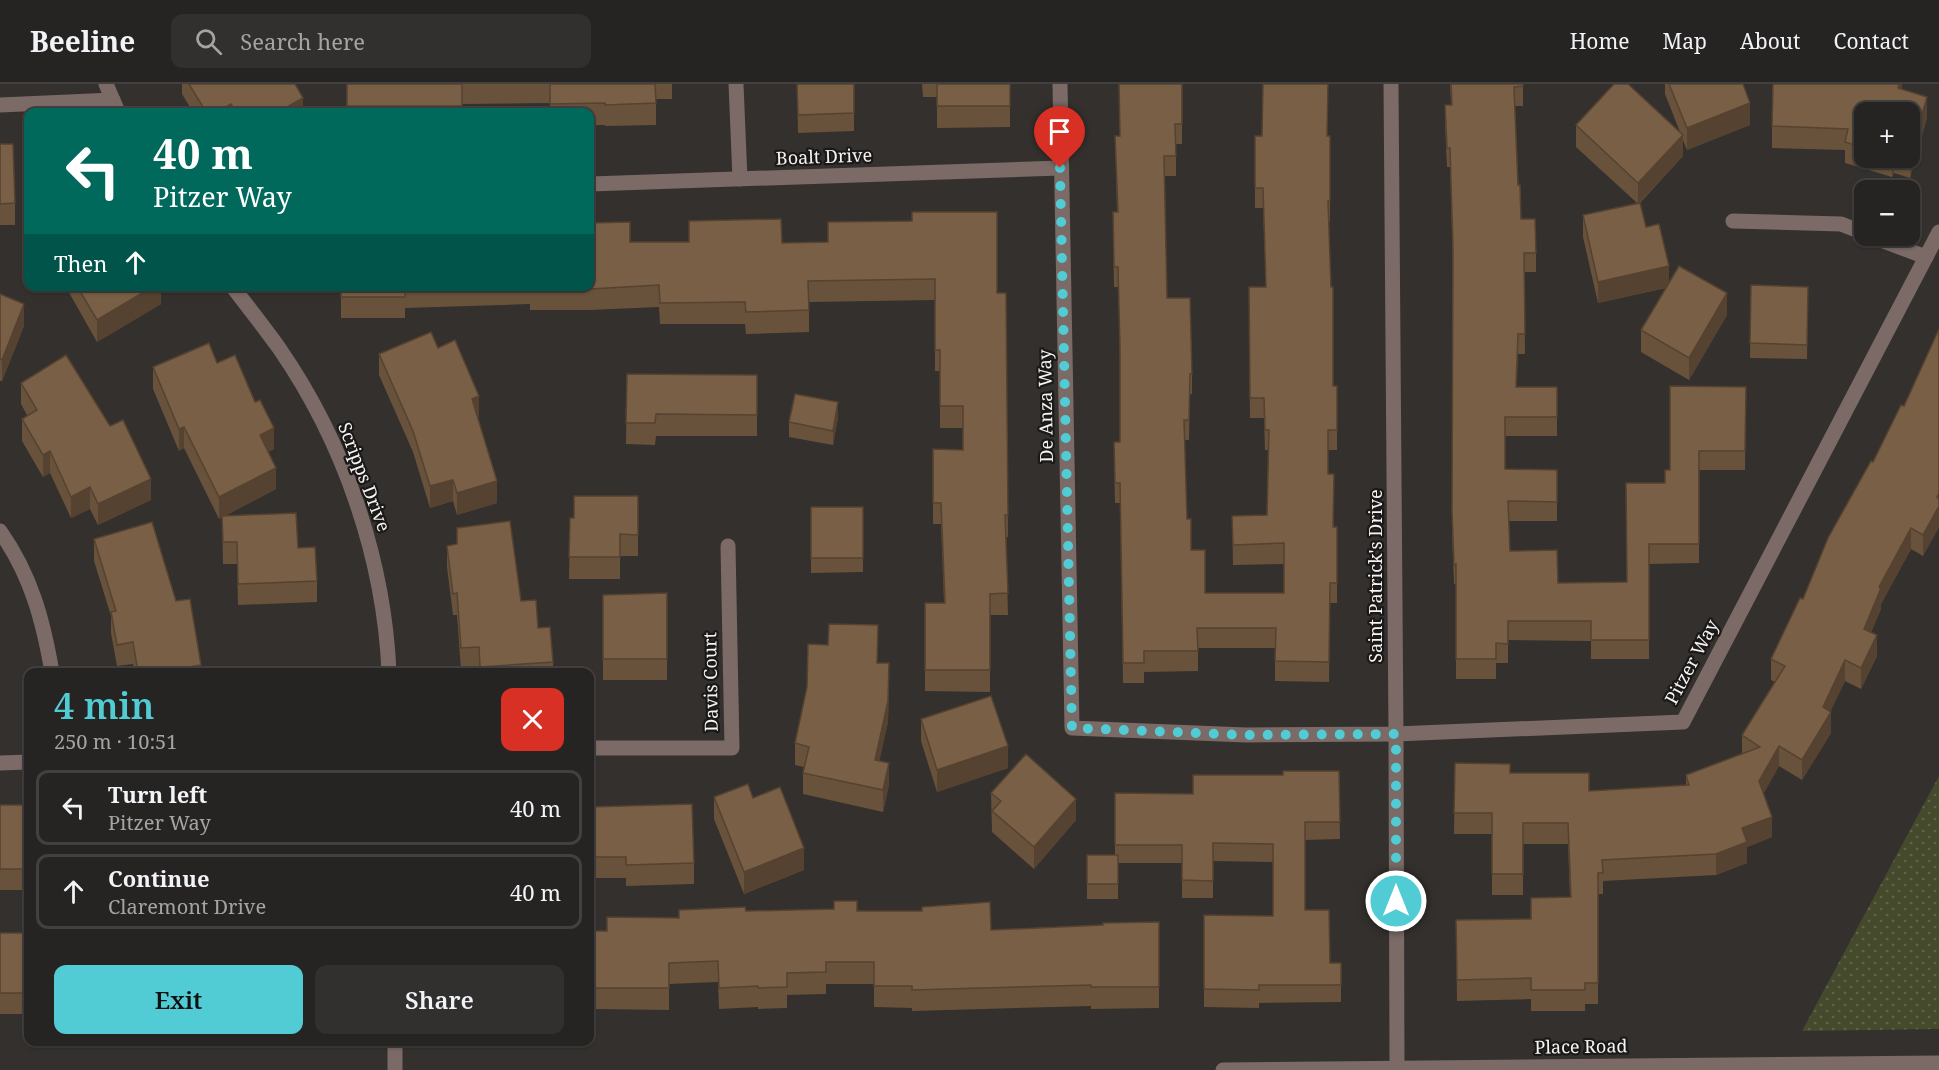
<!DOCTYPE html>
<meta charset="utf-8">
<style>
body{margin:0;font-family:"Noto Serif",serif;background:#32302f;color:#f1f3f6;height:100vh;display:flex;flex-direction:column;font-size:22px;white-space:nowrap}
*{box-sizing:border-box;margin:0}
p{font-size:20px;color:#a4a4a5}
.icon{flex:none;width:33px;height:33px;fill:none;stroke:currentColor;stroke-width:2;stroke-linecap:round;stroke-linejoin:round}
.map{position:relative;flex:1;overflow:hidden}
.sheet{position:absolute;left:24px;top:584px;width:570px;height:378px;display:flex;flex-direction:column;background:#262422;border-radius:12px;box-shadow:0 2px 4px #0004,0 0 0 2px #424140}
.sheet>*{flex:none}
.top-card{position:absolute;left:24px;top:24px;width:570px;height:183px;border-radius:12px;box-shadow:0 2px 4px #0004,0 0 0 2px #424140;background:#00695c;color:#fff;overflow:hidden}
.tools{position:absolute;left:1854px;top:18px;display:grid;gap:12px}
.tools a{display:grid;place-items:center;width:66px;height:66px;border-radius:12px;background:#262422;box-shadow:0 2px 4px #0004,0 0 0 2px #424140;font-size:30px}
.pin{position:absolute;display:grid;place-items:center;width:51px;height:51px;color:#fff;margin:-62px -26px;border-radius:50% 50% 50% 0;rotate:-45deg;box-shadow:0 0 6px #0007}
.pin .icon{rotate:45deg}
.me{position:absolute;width:66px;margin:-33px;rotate:0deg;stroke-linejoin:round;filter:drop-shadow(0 0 4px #0008)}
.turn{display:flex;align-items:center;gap:21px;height:126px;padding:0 30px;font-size:27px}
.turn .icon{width:78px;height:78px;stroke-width:2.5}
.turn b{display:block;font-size:42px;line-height:51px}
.then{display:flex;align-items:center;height:57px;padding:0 30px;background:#0003;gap:12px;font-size:22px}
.round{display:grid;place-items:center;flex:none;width:63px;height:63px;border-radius:12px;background:#32302f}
.overview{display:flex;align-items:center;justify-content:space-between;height:102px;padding:0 30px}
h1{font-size:36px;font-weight:600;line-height:45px;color:#51ccd4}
.cta{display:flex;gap:12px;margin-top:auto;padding:12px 30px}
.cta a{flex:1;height:69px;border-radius:12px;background:#51ccd4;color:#111;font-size:24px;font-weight:600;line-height:69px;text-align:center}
.cta a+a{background:#32302f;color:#f1f3f6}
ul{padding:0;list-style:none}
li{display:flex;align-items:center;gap:18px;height:75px;margin:0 12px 9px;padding:0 18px;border:3px solid #424140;border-radius:12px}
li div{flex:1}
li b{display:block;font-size:22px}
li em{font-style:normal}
header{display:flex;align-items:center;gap:36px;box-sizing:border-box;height:84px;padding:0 30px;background:#262422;border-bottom:2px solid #424140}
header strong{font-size:28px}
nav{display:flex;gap:33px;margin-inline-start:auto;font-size:21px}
.search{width:420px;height:54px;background:#32302f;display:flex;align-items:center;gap:15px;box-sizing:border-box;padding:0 21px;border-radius:12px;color:#a4a4a5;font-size:22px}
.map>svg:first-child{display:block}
</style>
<header>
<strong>Beeline</strong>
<div class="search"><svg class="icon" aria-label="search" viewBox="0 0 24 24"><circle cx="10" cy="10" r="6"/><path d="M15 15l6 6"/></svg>Search here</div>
<nav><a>Home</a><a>Map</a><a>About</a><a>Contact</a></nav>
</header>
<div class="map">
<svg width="1939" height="986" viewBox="0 0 1939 986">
<defs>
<pattern id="park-dots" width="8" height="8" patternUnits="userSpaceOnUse" patternTransform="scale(1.5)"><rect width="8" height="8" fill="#444a2b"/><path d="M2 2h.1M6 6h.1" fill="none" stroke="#60654a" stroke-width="1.8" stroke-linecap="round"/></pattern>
</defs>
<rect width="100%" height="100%" fill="#33302e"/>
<polygon fill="url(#park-dots)" points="1939,692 1939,945 1802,947"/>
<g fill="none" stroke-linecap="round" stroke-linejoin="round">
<g stroke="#7b6a66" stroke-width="15">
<polyline points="106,0 118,28"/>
<polyline points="736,0 740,95"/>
<polyline points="1060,0 1072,644 1246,651 1396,650 1683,638 1939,148"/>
<polyline points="1391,0 1396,650 1397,984"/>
<polyline points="0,21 113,16"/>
<polyline points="590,100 1060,84"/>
<polyline points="1733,137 1841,140 1864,149"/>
<polyline points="1870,152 1926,173"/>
<path d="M232 202C248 223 264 243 279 264 344 358 384 474 389 588"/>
<path d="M0 447C31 491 43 536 52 588"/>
<polyline points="590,664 732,664 728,462"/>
<polyline points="0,679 28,678"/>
<polyline points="395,957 395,986"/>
</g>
<polyline stroke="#7b6a66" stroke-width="15" points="1223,986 1939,979"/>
</g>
<g fill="#68523b" fill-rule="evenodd">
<polygon points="182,0 295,0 303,28 193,28 182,10"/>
<polygon points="347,0 672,0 672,15 656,15 656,41 605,42 605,41 590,41 590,28 550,28 550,19 462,20 462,28 347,28"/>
<polygon points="797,0 854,0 854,47 798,49"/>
<polygon points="922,0 1010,0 1010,43 937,44 937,13 923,13"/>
<polygon points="1182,0 1182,60 1176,60 1176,92 1164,92 1167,214 1192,290 1192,310 1190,310 1189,356 1185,356 1187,435 1191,466 1205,509 1284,509 1284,480 1233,481 1232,432 1267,431 1268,366 1265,366 1264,334 1250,334 1249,258 1266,203 1263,124 1255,124 1255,52 1330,52 1330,138 1329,138 1333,302 1337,346 1337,366 1328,366 1328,390 1334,443 1337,443 1337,519 1330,519 1329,598 1275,597 1275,564 1198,564 1198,587 1144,588 1144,599 1123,599 1120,419 1115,419 1114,378 1114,358 1120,358 1120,282 1118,203 1114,203 1113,148 1117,128 1115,52 1120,52"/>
<polygon points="1450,0 1523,0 1523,22 1515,22 1518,101 1521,135 1536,169 1536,188 1524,188 1525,270 1518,270 1516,303 1557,303 1557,352 1505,352 1505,385 1557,386 1557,437 1509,437 1510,467 1558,499 1627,498 1670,386 1746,303 1745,386 1699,386 1699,479 1649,480 1649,575 1591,575 1591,557 1508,556 1508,579 1496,579 1496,595 1456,595 1456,500 1454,500 1452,447 1453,182 1450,83 1447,83 1445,41 1445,21 1451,21"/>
<polygon points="1665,0 1743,0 1750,41 1687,66 1683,56 1683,72 1640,119 1646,143 1669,199 1727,231 1689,296 1641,268 1641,246 1666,204 1598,219 1583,153 1583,131 1637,119 1576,63 1576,41 1680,48 1665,10"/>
<path d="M1902 0V5L1927 34 1910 94 1894 89 1892 93 1845 79V66L1772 64V42ZM1864 28H1910V74H1864Z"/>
<polygon points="0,60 15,119 15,141 0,141"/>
<polygon points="630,158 782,159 997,209 1006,209 1008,453 1006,453 1008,531 990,531 990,608 925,607 925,519 944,519 941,440 933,440 933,365 963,366 963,344 940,344 940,287 935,287 935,216 809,218 809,248 746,250 745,240 660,240 659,223 590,226 530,226 530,220 405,224 405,234 341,234 341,202 590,202"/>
<polygon points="1751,201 1808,203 1807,275 1750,274"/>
<polygon points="67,202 161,202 161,220 97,258 67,205"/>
<polygon points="0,210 24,242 2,297 0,297"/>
<polygon points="1939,245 1939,443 1923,472 1911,465 1881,520 1881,525 1871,548 1877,572 1861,605 1845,597 1830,628 1831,649 1802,696 1779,682 1763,710 1772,753 1747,763 1747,779 1716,791 1603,797 1603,810 1598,810 1598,920 1585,920 1585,927 1531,927 1531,915 1457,917 1456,836 1531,835 1570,813 1568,760 1523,760 1523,811 1492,811 1492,750 1454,750 1455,679 1510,689 1589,707 1686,701 1686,691 1742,670 1742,651 1775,598 1771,596 1771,575 1803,515 1873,378 1904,322"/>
<polygon points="379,270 479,333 478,334 497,419 457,431 453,417 430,424 413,368 379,291"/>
<polygon points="217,279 274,365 268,368 276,405 225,432 298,464 317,497 317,518 238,521 237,480 223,480 222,433 219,435 184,364 179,367 153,305 153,283"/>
<polygon points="627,290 757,291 757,352 656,352 655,361 626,360"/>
<polygon points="21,299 151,416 98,441 90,425 71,434 50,389 43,393 22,357 22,335 27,331 21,320"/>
<polygon points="838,333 833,361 789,353 789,338"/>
<polygon points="638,412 638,472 620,472 620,495 569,495 570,434 574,434"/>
<polygon points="811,423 863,423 863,488 811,489"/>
<polygon points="457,444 521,517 538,544 553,578 553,588 479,588 479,585 461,586 457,531 453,531 447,483 447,462 457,460"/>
<polygon points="94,455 201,581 201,588 134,588 133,580 117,582 111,549 111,532 94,477"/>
<polygon points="667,509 667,596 603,596 603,511"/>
<polygon points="877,579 889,601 888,638 879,677 889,701 883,728 803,710 803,689 804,683 795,681 795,659"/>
<polygon points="921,635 1008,684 937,708 921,657"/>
<polygon points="1339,687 1340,755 1305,756 1305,826 1330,879 1341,879 1341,918 1259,919 1259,924 1204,923 1204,831 1273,832 1273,778 1213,777 1213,814 1182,814 1182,779 1118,779 1118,815 1087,815 1087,771 1115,771 1115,709 1193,710 1283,691"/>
<polygon points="590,703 590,723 694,779 694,800 626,802 626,794 590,794"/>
<polygon points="991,709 1076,736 1034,785 992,748"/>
<polygon points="714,713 753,714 804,786 744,810 714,735"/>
<rect x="0" y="721" width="28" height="85"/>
<polygon points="746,827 857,827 991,846 1159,838 1159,924 1091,925 1091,922 912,927 912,924 874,923 874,900 826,900 826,910 787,911 787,924 758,925 758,923 719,925 718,898 669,900 669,926 595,925 595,928 590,928 590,847 607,847"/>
<rect x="0" y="849" width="28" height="81"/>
</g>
<g fill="#554230">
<polygon points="1899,0 1902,0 1902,11 1898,4"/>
<polygon points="1927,13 1927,34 1910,94 1910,72"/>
<polygon points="303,14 303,28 278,28"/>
<polygon points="1750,19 1750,41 1687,66 1687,44"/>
<polygon points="231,20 231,28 217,28"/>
<polygon points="1683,51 1683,72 1638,120 1638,99"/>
<polygon points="1892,74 1894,74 1894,89 1892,93"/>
<polygon points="1669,182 1669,203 1598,219 1598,198"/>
<polygon points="154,202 161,202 161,220 97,258 97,236"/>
<polygon points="1727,209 1727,231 1689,296 1689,274"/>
<polygon points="24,220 24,242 2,297 2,276"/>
<polygon points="1518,250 1518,270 1516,323 1516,303"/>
<polygon points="479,312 479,333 472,336 472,315"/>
<polygon points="838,318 838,333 833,361 833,347"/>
<polygon points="184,343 184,364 179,367 179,345"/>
<polygon points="274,344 274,365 260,372 260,351"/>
<polygon points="50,367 50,389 43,393 43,371"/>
<polygon points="276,384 276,405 219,435 219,413"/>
<polygon points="151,395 151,416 98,441 98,420"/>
<polygon points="453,396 453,417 430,424 430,402"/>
<polygon points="497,397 497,419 457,431 457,409"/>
<polygon points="90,403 90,425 71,434 71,413"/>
<polygon points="1939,409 1939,443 1923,472 1923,451"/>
<polygon points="1911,444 1911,465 1881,520 1881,525 1864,566 1864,545 1879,503"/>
<polygon points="1877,551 1877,572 1861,605 1861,584"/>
<polygon points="1845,576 1845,597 1825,639 1831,628 1831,649 1802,696 1802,676 1823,623"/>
<polygon points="889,579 888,638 875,698 875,676"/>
<polygon points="1008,662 1008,684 937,708 937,686"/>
<polygon points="1779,662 1779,682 1759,718 1759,697"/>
<polygon points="889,679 889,701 883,728 883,706"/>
<polygon points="1076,715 1076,736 1034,785 1034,763"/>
<polygon points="1772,733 1772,753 1747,763 1747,779 1716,791 1716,770 1742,744"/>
<polygon points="804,764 804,786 744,810 744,788"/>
</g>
<g fill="#795f45" stroke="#554230" stroke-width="1.5">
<polygon points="189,0 295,0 303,14 278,28 236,28 231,20 217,28 206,28"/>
<rect x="347" y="0" width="115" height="22"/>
<polygon points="550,0 655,0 656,19 605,21 605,19 550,20"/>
<polygon points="797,0 854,0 854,29 798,31"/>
<rect x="937" y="0" width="73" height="22"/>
<polygon points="1119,0 1182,0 1182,40 1175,40 1176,72 1164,72 1167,214 1190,214 1192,290 1190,290 1189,336 1184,336 1187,435 1191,435 1191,466 1205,466 1205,509 1284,509 1284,459 1233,461 1232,432 1267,431 1269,346 1265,346 1264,314 1250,314 1249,203 1266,203 1263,104 1255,104 1255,52 1262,52 1263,0 1328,0 1327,52 1330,52 1330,117 1328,117 1331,203 1333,203 1333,302 1337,302 1337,346 1328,346 1328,390 1334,390 1333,443 1337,443 1337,499 1330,499 1329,578 1275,577 1276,544 1197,544 1198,567 1144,567 1144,579 1123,579 1120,399 1115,399 1114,358 1120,358 1120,264 1118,183 1114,183 1113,128 1118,128 1115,52 1120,52"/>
<polygon points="1451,0 1523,0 1523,2 1514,3 1518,101 1520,101 1521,135 1535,135 1536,169 1524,169 1525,250 1518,250 1516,303 1557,303 1557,333 1505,333 1505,385 1557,386 1557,418 1508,417 1510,467 1557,466 1558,499 1627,498 1626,399 1665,399 1665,386 1670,386 1670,302 1746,303 1745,367 1699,367 1699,460 1649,460 1649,556 1591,556 1591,537 1508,537 1508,560 1496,559 1496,575 1456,575 1456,480 1454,481 1452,427 1453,164 1450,64 1447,64 1445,21 1452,21"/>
<polygon points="1614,0 1628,0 1683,51 1638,99 1576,41"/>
<polygon points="1669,0 1743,0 1750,19 1687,44"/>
<polygon points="1773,0 1899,0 1898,4 1927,13 1910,72 1910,28 1864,28 1864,64 1845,58 1848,45 1772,42"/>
<polygon points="0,60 13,60 15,119 0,120"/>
<polygon points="1640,119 1646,143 1659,140 1669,182 1598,198 1583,131"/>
<polygon points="912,128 997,128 997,209 1006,209 1008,431 1005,431 1008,509 990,510 990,586 925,586 925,519 945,519 941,419 933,419 933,365 963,366 963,322 940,322 940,266 935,266 935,195 808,197 809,226 746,228 745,218 660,219 659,201 590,205 530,204 534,202 590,202 590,139 630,138 630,158 689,158 689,137 781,135 782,159 828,158 828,138 912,137"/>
<polygon points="1679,182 1727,209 1689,274 1641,246"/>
<polygon points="1751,201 1808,203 1807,261 1750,259"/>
<polygon points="77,202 154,202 97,236"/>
<rect x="341" y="202" width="64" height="11"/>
<polygon points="0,210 24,220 2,276 0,275"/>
<polygon points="1939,245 1939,409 1937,413 1939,415 1939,422 1923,451 1911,444 1879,503 1881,504 1864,545 1877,551 1861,584 1845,576 1823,623 1831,628 1802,676 1779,662 1759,697 1772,733 1742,744 1747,758 1716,770 1602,776 1603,789 1598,789 1598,899 1585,899 1585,906 1531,906 1531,894 1457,896 1456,836 1531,835 1531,814 1571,813 1568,739 1523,739 1523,790 1492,790 1492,729 1454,729 1455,679 1510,680 1510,689 1589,689 1589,707 1689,701 1686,691 1760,663 1742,651 1785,582 1771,575 1800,514 1803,515 1828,454 1871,377 1873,378 1901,321 1904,322"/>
<polygon points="431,248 438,264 455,256 479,312 472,315 497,397 457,409 453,396 430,402 413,347 379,270"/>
<polygon points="209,259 217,279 235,271 255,318 260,316 274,344 260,351 276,384 219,413 184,343 179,345 153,283"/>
<polygon points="66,271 110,342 123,336 151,395 98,420 90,403 71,413 50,367 43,371 22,335 37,326 21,299"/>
<polygon points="627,290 757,291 757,331 656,330 655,339 626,339"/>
<polygon points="795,310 838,318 833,347 789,338"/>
<polygon points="574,412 638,412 638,451 620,450 620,473 569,473 570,434 574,434"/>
<rect x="811" y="423" width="52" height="51"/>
<polygon points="296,429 298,464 315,463 317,497 238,500 237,458 223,458 222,432"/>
<polygon points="510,437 521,517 536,516 538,544 550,543 553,578 480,583 479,563 461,564 457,509 453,510 447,462 457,460 457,444"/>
<polygon points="152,438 176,517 190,515 201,581 159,588 138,588 133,558 117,561 111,528 116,527 94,455"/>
<polygon points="667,509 667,575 603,575 603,511"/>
<polygon points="829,540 878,541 877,579 889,579 888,617 875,676 889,679 883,706 803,689 809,663 795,659 807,603 808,560 828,561"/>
<polygon points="991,612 1008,662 937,686 921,635"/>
<polygon points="1026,670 1076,715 1034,763 992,727 1001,717 991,709"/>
<polygon points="1283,687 1339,687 1340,738 1305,738 1305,826 1329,826 1330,879 1341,879 1341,901 1259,901 1259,906 1204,905 1204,831 1273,832 1273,760 1213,759 1213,797 1182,796 1182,761 1115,761 1115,709 1193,710 1193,691 1283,691"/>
<polygon points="748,700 753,714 780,703 804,764 744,788 714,713"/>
<polygon points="590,703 590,723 692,720 694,779 626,781 626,773 590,773"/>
<rect x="0" y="721" width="28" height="64"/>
<rect x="1087" y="771" width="31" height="29"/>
<polygon points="834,817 857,817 857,827 922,827 922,823 990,818 991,846 1103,841 1103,839 1159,838 1159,903 1091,903 1091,901 912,906 912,902 874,902 874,878 826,878 826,888 787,889 787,903 758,904 758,902 719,904 718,877 669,879 669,904 595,904 595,907 590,907 590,847 607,847 607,833 679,834 679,826 745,823 746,827 834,825"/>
<rect x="0" y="849" width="28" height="60"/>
</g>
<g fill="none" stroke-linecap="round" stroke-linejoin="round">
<polyline stroke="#51ccd4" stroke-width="10" stroke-dasharray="0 18" points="1060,84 1072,644 1246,651 1396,650 1396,817"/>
</g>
<g text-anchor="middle" stroke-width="4.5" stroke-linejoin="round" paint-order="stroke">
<g font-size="18" fill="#f6f4f3" stroke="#1a1918">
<text transform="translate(824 73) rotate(-2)" y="6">Boalt Drive</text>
<text transform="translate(1046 322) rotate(-91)" y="6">De Anza Way</text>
<text transform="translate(364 393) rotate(69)" y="6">Scripps Drive</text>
<text transform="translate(1376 492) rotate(-90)" y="6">Saint Patrick's Drive</text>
<text transform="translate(1692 578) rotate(-62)" y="6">Pitzer Way</text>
<text transform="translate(711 598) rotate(-91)" y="6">Davis Court</text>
<text transform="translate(1581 963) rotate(-1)" y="6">Place Road</text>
</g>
</g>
</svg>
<div class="tools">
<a>+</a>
<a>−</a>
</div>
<div class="pin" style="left:1060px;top:84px;background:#d93025"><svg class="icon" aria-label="arrive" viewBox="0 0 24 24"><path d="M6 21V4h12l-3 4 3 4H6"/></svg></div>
<svg class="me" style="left:1396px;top:817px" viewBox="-20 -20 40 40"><circle r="17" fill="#51ccd4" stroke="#fff" stroke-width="3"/><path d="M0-11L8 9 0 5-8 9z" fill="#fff"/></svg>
<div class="top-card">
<div class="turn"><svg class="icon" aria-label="left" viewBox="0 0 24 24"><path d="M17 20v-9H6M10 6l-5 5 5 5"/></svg><div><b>40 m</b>Pitzer Way</div></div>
<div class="then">Then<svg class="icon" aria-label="ahead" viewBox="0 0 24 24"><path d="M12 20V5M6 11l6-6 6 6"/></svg></div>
</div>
<section class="sheet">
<div class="overview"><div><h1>4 min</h1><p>250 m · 10:51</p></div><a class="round" style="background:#d93025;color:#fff"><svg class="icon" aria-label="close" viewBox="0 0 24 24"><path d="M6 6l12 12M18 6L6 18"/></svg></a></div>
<ul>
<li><svg class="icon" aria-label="left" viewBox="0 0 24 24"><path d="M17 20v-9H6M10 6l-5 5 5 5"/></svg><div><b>Turn left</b><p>Pitzer Way</p></div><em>40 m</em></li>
<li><svg class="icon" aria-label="ahead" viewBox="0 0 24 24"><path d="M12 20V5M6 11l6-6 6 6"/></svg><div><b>Continue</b><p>Claremont Drive</p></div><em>40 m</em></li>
</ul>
<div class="cta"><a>Exit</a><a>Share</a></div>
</section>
</div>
